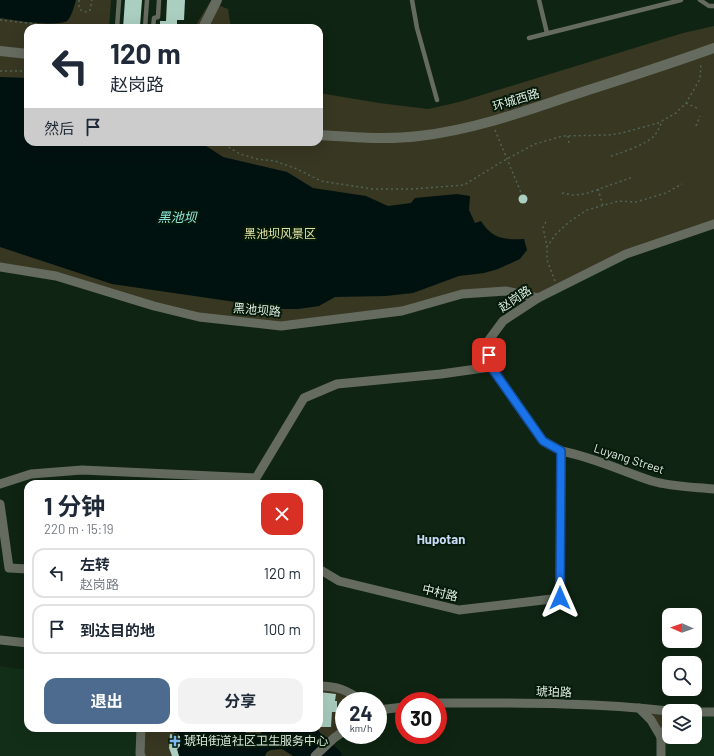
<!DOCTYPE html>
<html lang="zh">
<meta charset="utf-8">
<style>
body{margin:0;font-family:Barlow,"Noto Sans SC",sans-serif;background:#f2f2f3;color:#1f2937;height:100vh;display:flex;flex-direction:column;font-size:15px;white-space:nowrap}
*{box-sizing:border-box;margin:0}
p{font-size:13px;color:#747a83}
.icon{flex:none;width:22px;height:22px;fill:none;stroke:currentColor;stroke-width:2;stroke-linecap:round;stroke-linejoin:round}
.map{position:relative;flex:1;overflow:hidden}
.details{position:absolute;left:24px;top:480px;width:299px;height:252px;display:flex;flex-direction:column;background:#fff;border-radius:12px;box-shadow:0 4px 16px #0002}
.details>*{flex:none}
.hud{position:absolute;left:24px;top:24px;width:299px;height:122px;border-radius:12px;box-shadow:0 4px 16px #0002;background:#fff;color:#1f2937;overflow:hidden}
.needle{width:26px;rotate:272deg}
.controls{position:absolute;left:662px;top:608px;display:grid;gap:8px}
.controls a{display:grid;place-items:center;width:40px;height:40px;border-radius:8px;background:#fff;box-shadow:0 4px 16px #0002;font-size:20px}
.speed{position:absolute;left:335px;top:692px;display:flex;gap:8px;font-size:20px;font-weight:700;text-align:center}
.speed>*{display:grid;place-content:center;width:52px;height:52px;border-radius:50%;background:#fff;box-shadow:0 4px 16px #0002;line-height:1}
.speed small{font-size:10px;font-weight:400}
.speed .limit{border:6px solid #d22;background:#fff;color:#111}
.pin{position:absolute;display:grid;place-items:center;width:34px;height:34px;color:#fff;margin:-17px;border-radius:8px;box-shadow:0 2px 6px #0006}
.me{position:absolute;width:44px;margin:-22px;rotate:0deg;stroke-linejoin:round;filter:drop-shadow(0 0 3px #0008)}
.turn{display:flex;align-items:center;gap:14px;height:84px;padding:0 20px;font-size:18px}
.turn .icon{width:52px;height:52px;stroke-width:2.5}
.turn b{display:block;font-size:28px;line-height:34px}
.then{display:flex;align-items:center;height:38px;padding:0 20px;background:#0003;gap:8px;font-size:15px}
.round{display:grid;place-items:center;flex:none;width:42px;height:42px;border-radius:12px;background:#f2f2f3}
.summary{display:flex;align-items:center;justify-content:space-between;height:68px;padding:0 20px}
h1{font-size:24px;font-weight:700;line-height:30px}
.primary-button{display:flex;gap:8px;margin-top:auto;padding:8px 20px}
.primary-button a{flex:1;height:46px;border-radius:12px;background:#4c6b8f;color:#fff;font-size:16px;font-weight:700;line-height:46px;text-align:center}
.primary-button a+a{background:#f2f2f3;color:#1f2937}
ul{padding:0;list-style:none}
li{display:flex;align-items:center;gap:12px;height:50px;margin:0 8px 6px;padding:0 12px;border:2px solid #e0e1e3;border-radius:12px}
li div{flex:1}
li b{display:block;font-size:15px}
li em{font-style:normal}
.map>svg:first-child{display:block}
</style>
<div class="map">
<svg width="714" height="756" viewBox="0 0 714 756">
<rect width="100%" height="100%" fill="#0f2413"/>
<g fill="#122e18">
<polygon points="0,666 28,670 28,728 141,728 139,756 0,756"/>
<polygon points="695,712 714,712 714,756 661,756 669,723 669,737 695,737"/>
</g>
<g fill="#373722">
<polygon points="0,0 111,0 109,28 28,28 28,142 319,142 319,93 379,103 428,109 459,102 683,33 714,26 714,224 626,254 538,298 506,291 462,294 402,311 281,326 199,317 56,276 0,267"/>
<polygon points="210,2 228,9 231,28 194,28"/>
<polygon points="319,686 362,701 344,701 344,731 315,756 139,756 141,728 319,728"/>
<polygon points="647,708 669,711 669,723 661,737"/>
</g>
<g fill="#001210">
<path d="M0 0H76C74 7 72 15 68 20 60 28 12 20 0 18Z"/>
<path d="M0 77 28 78V142H200L223 157 287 172 313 188 366 196 388 206 411 203 415 198 457 194 470 196 469 210 475 223 481 221C492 239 505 240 524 239L527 250 520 259 498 269 484 273 459 276 413 293 386 296 335 297 319 306 298 309H283L112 284 0 247Z"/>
<polygon points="169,728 234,728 252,735 260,734 266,728 317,728 323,737 340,751 342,756 293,756 282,749 271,750 267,752 265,756 179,756 177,750 180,746 179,734 175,733"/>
</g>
<g fill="#aacec0">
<polygon points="125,0 142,0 140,26 137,26 137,28 123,28"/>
<polygon points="167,0 185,0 184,20 177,20 177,28 160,28 160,21 166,21"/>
<circle cx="523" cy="199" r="4.5"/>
<polygon points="319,692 336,694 335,701 337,701 337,712 332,712 331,727 321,727 322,711 319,711"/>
<polygon points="170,734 180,736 180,746 177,749 179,756 172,756 169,748"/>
</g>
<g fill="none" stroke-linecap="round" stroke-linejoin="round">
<g stroke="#526455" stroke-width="1.5" stroke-dasharray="2 3" stroke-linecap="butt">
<polyline points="79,0 79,8 82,11 87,12 90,10 92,0"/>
<polyline points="0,20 36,24 46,28"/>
<polyline points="0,71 28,71"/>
<polyline points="686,103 699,109"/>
<polyline points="696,126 700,116"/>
<polyline points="495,130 522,195"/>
<polyline points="568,136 569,143"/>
<polyline points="220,142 240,154 257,159 275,161 297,169 321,181 372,189 412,189 464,185 503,161 535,144 563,136 609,135 622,133 658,123 676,113 686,103 700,79 701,63"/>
<path d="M611 156C621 153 647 144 654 136 658 132 659 127 662 122"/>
<polyline points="598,189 603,206"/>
<polyline points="562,193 573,195 585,194 633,177"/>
<polyline points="546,222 543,227 547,247"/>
<polyline points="555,281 547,260 547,247 555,235 569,222 587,210 619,201 636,202 666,193 682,184"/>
</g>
<g stroke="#656b5f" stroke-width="4.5">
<polyline points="412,0 417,28 437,100"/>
<polyline points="539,0 547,33"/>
<polyline points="700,0 709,6 714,6"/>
<polyline points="117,28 119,0"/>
<polyline points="145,28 147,0"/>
<polyline points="153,28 154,18 158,17 159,0"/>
<polyline points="529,38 681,0"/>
</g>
<g stroke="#656b5f" stroke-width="9">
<polyline points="0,267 56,276 154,306 199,317 281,326 402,311 462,294 506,291 538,298"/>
<path d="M561 451C593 457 622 471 652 481 672 487 694 487 714 489"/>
<polyline points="0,484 31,474 82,470 256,478 304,398 337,384 441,374 491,367"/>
<polyline points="0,504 9,568 28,569"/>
<polyline points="319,569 339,581 459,610 560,598 561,451 543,441 491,367 486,344 503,321 538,298 626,254 714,224"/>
<polyline points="0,640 28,643"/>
<path d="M319 686C337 686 347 690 362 701"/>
<path d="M438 703C515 703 592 702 669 711"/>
<polyline points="639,708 651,720 661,737"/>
<polyline points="378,710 404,707"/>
<polyline points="695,712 714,712"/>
<polyline points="141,756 140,754 141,728"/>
<polyline points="315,756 334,738 344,731"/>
<polyline points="661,756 661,737 669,723"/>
</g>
<g stroke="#656b5f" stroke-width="10">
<polyline points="203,28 217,0"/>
<polyline points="0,51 28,54"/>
<path d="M319 135C352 137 386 140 419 136 472 130 523 112 573 95 620 80 667 65 714 48"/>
</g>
</g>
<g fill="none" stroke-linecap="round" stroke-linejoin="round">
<g stroke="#114b97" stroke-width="10">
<polyline id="route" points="489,355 491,367 543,441 561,451 560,598"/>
</g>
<use href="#route" stroke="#1a73e8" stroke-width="7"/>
</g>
<path fill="#82bcfa" stroke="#061a0a" stroke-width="1.5" d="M173 735h4v4h4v4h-4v4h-4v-4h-4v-4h4z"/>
<g text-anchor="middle" stroke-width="4" stroke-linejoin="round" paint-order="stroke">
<g font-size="12" fill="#dfede1" stroke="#061a0a">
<text transform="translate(516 100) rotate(-17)" y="4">环城西路</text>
<text transform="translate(515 299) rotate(-34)" y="4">赵岗路</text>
<text transform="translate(257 310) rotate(5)" y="4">黑池坝路</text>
<text transform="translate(629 459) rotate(18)" y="4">Luyang Street</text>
<text transform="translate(440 593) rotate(13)" y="4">中村路</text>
<text transform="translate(554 692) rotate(2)" y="4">琥珀路</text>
</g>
<g font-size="12" fill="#e4e3a4" stroke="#061a0a">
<text x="280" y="238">黑池坝风景区</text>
</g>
<g font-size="12" fill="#dfede1" stroke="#061a0a" text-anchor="start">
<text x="184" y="745">琥珀街道社区卫生服务中心</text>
</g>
<g font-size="13" font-style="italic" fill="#8fe3dc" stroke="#061a0a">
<text x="177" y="222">黑池坝</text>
</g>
<g font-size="13" font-weight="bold" fill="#c7dcf4" stroke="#061a0a">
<text x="441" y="544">Hupotan</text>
</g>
</g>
</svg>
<div class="controls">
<a><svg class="needle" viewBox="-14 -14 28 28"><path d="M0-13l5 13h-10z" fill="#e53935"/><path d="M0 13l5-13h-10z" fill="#747a83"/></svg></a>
<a><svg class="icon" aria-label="search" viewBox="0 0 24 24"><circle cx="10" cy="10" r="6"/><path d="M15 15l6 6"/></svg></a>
<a><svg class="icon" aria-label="layers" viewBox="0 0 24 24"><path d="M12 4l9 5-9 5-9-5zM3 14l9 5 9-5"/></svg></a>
</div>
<div class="speed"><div>24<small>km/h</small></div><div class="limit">30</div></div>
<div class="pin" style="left:489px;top:355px;background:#d93025"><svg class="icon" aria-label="arrive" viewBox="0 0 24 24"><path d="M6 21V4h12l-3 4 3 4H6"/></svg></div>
<svg class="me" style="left:560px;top:598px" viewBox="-20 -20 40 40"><path d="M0-17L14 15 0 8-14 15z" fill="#1a73e8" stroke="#fff" stroke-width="4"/></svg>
<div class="hud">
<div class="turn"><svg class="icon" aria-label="left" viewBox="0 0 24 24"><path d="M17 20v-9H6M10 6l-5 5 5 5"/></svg><div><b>120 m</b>赵岗路</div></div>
<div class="then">然后<svg class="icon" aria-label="arrive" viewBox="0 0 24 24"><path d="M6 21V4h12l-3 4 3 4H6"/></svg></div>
</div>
<section class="details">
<div class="summary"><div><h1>1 分钟</h1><p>220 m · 15:19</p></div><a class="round" style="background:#d93025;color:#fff"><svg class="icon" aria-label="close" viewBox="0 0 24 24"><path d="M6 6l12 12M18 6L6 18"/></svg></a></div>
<ul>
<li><svg class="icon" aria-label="left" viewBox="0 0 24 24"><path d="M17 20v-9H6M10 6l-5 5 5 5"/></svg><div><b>左转</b><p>赵岗路</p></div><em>120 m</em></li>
<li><svg class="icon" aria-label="arrive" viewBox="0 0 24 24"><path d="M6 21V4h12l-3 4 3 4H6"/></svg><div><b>到达目的地</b></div><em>100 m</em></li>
</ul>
<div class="primary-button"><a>退出</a><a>分享</a></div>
</section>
</div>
